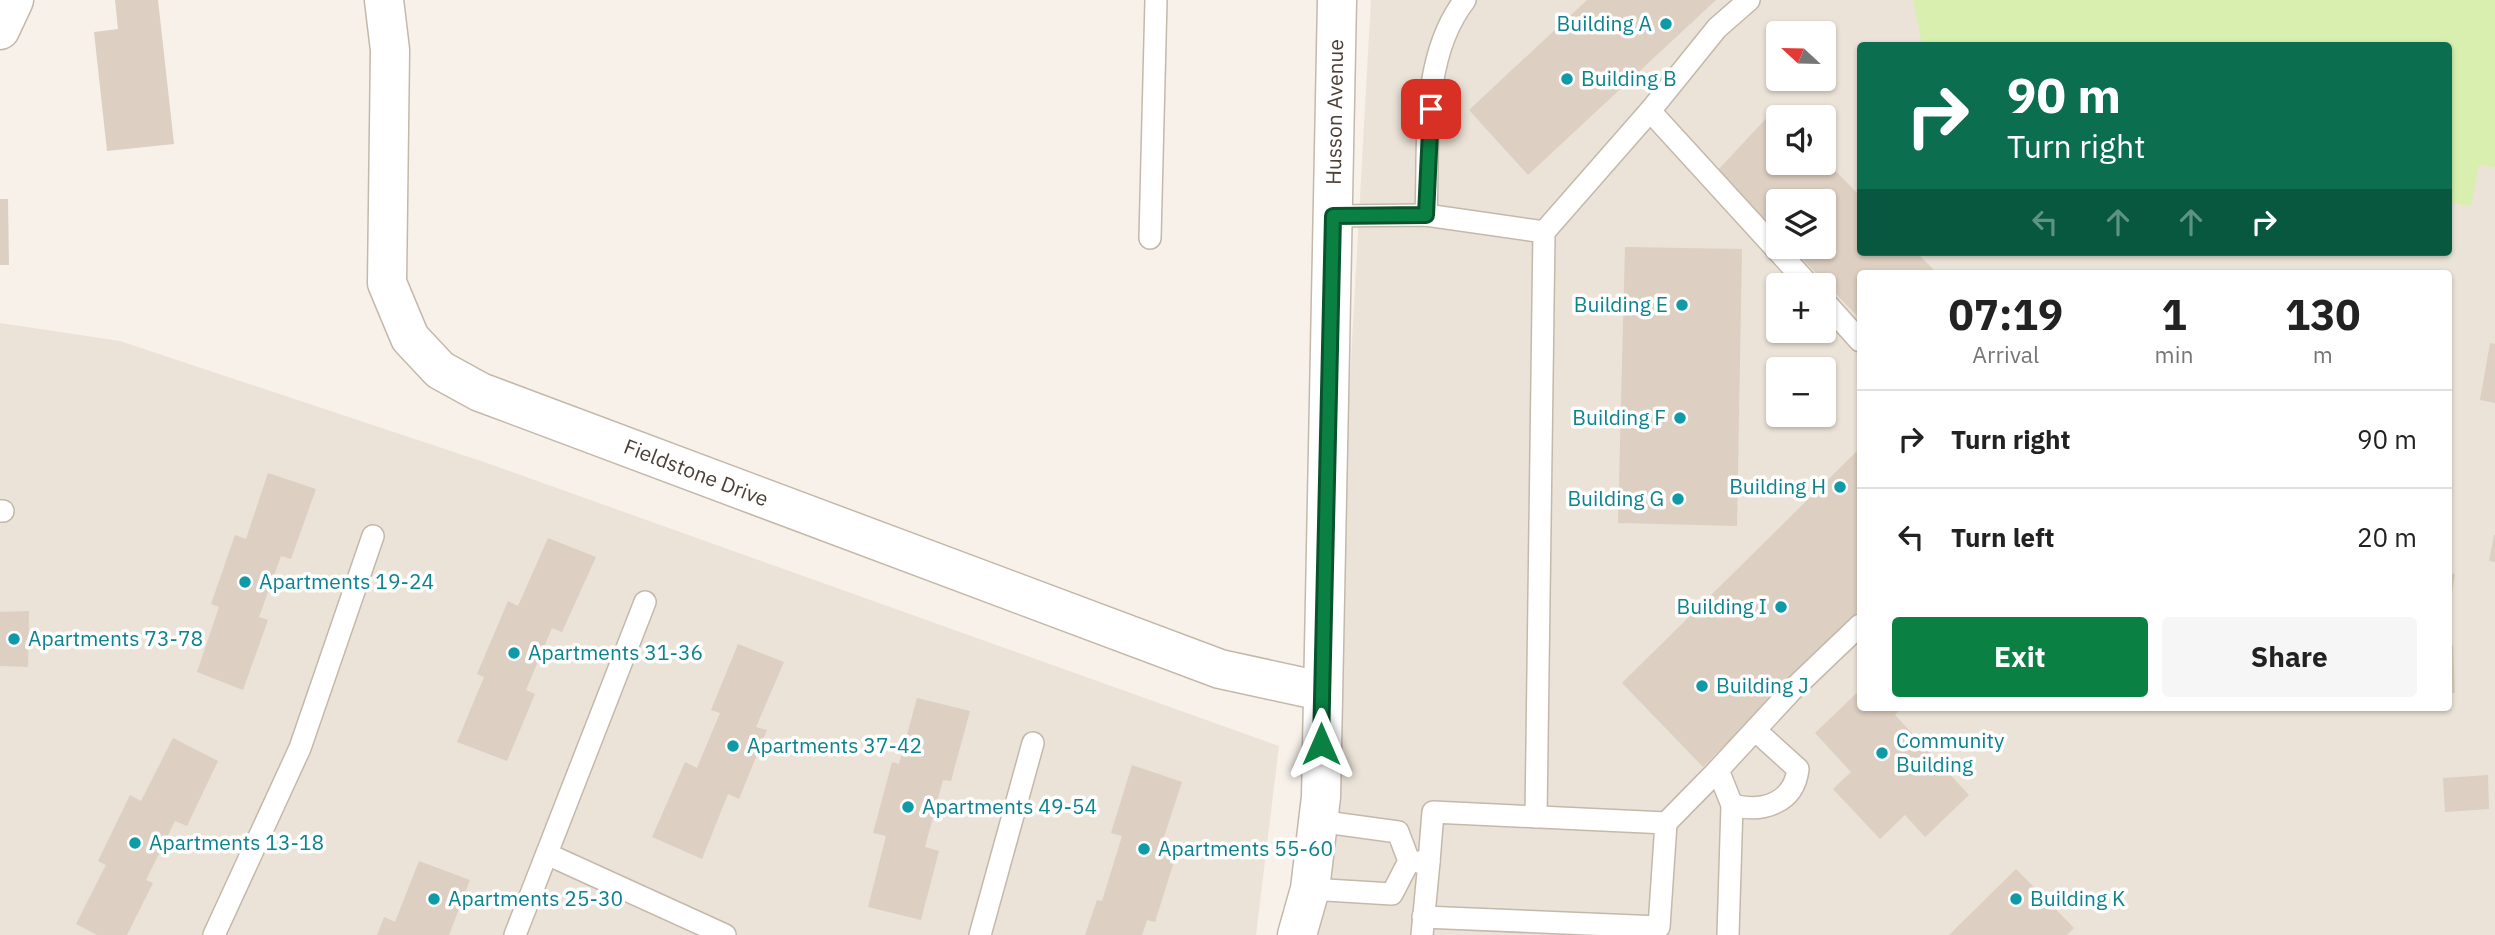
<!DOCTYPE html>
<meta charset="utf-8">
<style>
body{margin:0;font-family:"IBM Plex Sans",sans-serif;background:#f6f6f6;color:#222;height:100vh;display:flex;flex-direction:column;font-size:26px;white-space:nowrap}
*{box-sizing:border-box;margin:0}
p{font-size:23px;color:#767676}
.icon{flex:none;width:38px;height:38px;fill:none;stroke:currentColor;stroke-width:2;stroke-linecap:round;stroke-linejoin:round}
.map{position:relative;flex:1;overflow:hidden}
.side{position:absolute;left:1857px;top:270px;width:595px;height:441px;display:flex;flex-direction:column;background:#fff;border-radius:7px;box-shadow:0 2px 5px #0004}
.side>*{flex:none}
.hud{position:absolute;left:1857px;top:42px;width:595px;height:214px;border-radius:7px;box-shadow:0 2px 5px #0004;background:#0b6e4f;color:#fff;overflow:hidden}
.needle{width:46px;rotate:292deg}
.buttons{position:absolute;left:1766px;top:21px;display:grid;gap:14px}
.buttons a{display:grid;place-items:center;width:70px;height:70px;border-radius:7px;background:#fff;box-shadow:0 2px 5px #0004;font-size:35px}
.pin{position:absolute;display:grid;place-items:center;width:60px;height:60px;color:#fff;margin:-30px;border-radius:14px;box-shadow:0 4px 10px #0006}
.me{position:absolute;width:77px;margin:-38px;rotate:0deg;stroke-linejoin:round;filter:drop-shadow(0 0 5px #0008)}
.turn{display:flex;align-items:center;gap:24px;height:147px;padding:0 35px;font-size:32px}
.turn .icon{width:91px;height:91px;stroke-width:2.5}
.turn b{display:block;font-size:49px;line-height:60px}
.lanes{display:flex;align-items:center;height:66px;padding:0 35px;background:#0003;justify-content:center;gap:35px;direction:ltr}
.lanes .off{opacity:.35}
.eta{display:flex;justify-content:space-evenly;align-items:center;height:119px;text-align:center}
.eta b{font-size:42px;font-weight:700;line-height:49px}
.action{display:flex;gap:14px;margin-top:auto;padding:14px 35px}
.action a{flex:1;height:80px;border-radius:7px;background:#0b8043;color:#fff;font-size:28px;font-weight:700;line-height:80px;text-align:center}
.action a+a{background:#f6f6f6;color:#222}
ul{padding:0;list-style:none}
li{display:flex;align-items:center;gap:21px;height:98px;padding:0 35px;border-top:2px solid #e0e0e0}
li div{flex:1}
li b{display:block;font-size:26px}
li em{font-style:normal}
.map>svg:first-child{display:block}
</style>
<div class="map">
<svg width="2495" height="935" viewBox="0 0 2495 935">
<rect width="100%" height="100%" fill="#f7f1ea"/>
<g fill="#ebe3d8" fill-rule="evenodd">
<path d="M1371 0H2495V935H1319ZM1778 33H1824V79H1778ZM1860 46H2448V252H1860ZM1778 117H1824V163H1778ZM1778 201H1824V247H1778ZM1860 273H2448V707H1860ZM1778 285H1824V331H1778ZM1778 369H1824V415H1778Z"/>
<polygon points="0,323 120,341 484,462 1279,746 1256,935 0,935"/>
</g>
<polygon fill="#d9efaf" points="1913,0 2495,0 2495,167 2479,165 2471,206 2448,203 2448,46 1922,45"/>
<g fill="#ddcfc1">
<polygon points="115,0 158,0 174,144 107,151 94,32 118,29"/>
<polygon points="1587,0 1716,0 1528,175 1469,110"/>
<polygon points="1775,109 1783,117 1778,117 1778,163 1824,163 1824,159 1860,196 1860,252 1916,252 1937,273 1860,273 1860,319 1791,247 1824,247 1824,201 1778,201 1778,234 1717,171"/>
<polygon points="0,199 8,199 9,265 0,265"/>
<polygon points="1625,247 1742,249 1737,526 1618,523"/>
<polygon points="2490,343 2495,344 2495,403 2480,400"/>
<polygon points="1860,448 1860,609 1703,767 1622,683"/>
<polygon points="268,473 316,489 291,559 281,556 259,617 268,620 243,690 197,672 219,607 211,604 235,535 246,539"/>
<polygon points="2494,535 2495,535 2495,562 2489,561"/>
<polygon points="548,538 596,557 562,632 552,628 526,690 535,694 507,761 457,742 484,677 477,674 508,601 518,606"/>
<polygon points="2448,573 2455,574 2450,605 2448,605"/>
<polygon points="29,611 28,667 0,666 0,612"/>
<polygon points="738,644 784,662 756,727 767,730 739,799 728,794 702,859 652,837 685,762 697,768 720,713 711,710"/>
<polygon points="2448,645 2453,645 2455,693 2448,693"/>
<polygon points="1860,690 1860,707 1903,707 1895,715 1969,795 1925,837 1905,815 1880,839 1833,789 1851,772 1815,733"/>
<polygon points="917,698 970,711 951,781 943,780 925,847 939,851 921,920 868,907 886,836 873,833 892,762 899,764"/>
<polygon points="173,738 218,761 187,826 175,821 146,880 153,883 127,935 97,935 76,924 106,865 98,861 130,795 141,801"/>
<polygon points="1132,765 1182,782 1161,846 1177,852 1155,922 1147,920 1142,935 1085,935 1097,900 1102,901 1122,836 1111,833"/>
<polygon points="2488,775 2489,809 2445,812 2443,778"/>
<polygon points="419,861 470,880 449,935 377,935 384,917 395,922"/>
<polygon points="2016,869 2074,928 2067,935 1949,935"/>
</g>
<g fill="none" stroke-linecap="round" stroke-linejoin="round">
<g stroke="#c4b8ab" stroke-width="24">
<g id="lane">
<polyline points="1650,111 1809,285"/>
<path d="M1426 215C1429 145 1420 58 1465 0"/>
<polyline points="1333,216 1426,215 1544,232 1536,817"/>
<polyline points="1544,232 1650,111 1717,28 1749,0"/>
<polyline points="1150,238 1156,0"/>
<polyline points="1824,301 1860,341"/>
<polyline points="0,511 3,511"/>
<path d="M1732 805C1763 813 1794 803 1798 769L1755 730"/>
<polyline points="1666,823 1718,770"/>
<polyline points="547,854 725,935"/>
<polyline points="1418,862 1429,862 1422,935"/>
<polyline points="1310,889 1392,894 1409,861 1398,832 1318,821"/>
<polyline points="1423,917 1659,927 1666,823 1433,812 1429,862"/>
<polyline points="214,935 300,748 373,536"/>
<polyline points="515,935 645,602"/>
<polyline points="980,935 1033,743"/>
<polyline points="1728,935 1732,805 1718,770 1791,691 1860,625"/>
</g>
</g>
<g stroke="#c4b8ab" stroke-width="41">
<g id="street">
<polyline points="384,0 390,50 387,283 410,338 440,370 480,392 1220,669 1321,691"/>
<polyline points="0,30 14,0"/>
<polyline points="1297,935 1310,889 1321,797 1337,0"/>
</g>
</g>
<use href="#lane" stroke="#fff" stroke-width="21"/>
<use href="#street" stroke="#fff" stroke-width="38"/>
</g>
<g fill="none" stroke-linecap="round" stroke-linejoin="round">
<g stroke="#07532c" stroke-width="18">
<polyline id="route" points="1321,744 1333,216 1426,215 1431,109"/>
</g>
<use href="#route" stroke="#0b8043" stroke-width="12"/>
</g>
<g fill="#0f9aa8" stroke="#fff" stroke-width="2.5">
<circle cx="1666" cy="24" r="7"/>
<circle cx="1567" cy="79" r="7"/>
<circle cx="1682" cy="305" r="7"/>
<circle cx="1680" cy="418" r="7"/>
<circle cx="1840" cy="487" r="7"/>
<circle cx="1678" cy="499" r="7"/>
<circle cx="245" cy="582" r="7"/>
<circle cx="1781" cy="607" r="7"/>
<circle cx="14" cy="639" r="7"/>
<circle cx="514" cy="653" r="7"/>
<circle cx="1702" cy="686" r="7"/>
<circle cx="733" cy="746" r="7"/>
<circle cx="1882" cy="753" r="7"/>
<circle cx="908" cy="807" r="7"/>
<circle cx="135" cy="843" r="7"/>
<circle cx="1144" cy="849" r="7"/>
<circle cx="434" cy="899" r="7"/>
<circle cx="2016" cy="899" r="7"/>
</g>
<g text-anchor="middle" stroke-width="7" stroke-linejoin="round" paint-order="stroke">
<g font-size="21" fill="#0d838f" stroke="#fff" text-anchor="start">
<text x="1652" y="31" text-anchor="end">Building A</text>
<text x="1581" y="86">Building B</text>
<text x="1668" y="312" text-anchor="end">Building E</text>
<text x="1666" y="425" text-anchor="end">Building F</text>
<text x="1826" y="494" text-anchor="end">Building H</text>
<text x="1664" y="506" text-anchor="end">Building G</text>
<text x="259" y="589">Apartments 19-24</text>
<text x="1767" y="614" text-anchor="end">Building I</text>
<text x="28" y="646">Apartments 73-78</text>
<text x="528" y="660">Apartments 31-36</text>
<text x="1716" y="693">Building J</text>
<text x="1896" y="748">Community<tspan x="1896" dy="24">Building</tspan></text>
<text x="747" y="753">Apartments 37-42</text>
<text x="922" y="814">Apartments 49-54</text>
<text x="149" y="850">Apartments 13-18</text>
<text x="1158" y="856">Apartments 55-60</text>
<text x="448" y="906">Apartments 25-30</text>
<text x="2030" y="906">Building K</text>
</g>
<g font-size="21" fill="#4c4137" stroke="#fff">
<text transform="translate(1335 112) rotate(-89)" y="7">Husson Avenue</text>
<text transform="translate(696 473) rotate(21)" y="7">Fieldstone Drive</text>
</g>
</g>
</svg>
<div class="buttons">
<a><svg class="needle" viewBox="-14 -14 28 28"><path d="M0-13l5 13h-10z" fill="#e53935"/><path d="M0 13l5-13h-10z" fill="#767676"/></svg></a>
<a><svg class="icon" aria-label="sound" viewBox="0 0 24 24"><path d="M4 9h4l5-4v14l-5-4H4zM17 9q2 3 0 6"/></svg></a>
<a><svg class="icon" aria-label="layers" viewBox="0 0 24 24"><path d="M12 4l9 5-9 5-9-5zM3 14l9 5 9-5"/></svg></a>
<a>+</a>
<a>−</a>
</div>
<div class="pin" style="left:1431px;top:109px;background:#d93025"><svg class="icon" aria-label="arrive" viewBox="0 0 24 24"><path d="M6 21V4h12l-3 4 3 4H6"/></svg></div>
<svg class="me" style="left:1321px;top:744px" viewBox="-20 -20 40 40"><path d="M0-17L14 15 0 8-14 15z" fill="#0b8043" stroke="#fff" stroke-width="4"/></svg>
<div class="hud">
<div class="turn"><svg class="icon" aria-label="right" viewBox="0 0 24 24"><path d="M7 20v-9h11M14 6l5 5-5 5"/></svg><div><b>90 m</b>Turn right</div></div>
<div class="lanes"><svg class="icon off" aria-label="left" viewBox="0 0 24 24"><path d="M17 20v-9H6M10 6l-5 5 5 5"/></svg><svg class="icon off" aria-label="ahead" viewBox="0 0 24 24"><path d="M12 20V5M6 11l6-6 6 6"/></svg><svg class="icon off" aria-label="ahead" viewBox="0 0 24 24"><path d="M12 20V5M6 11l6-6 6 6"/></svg><svg class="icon" aria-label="right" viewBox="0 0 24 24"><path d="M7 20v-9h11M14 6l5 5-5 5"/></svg></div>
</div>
<section class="side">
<div class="eta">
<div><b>07:19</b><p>Arrival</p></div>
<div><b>1</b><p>min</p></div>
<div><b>130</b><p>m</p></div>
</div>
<ul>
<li><svg class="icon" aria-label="right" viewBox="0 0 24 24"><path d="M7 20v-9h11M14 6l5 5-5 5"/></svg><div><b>Turn right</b></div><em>90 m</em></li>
<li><svg class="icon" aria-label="left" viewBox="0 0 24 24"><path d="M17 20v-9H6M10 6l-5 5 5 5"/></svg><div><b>Turn left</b></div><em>20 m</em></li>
</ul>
<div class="action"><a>Exit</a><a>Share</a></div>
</section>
</div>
